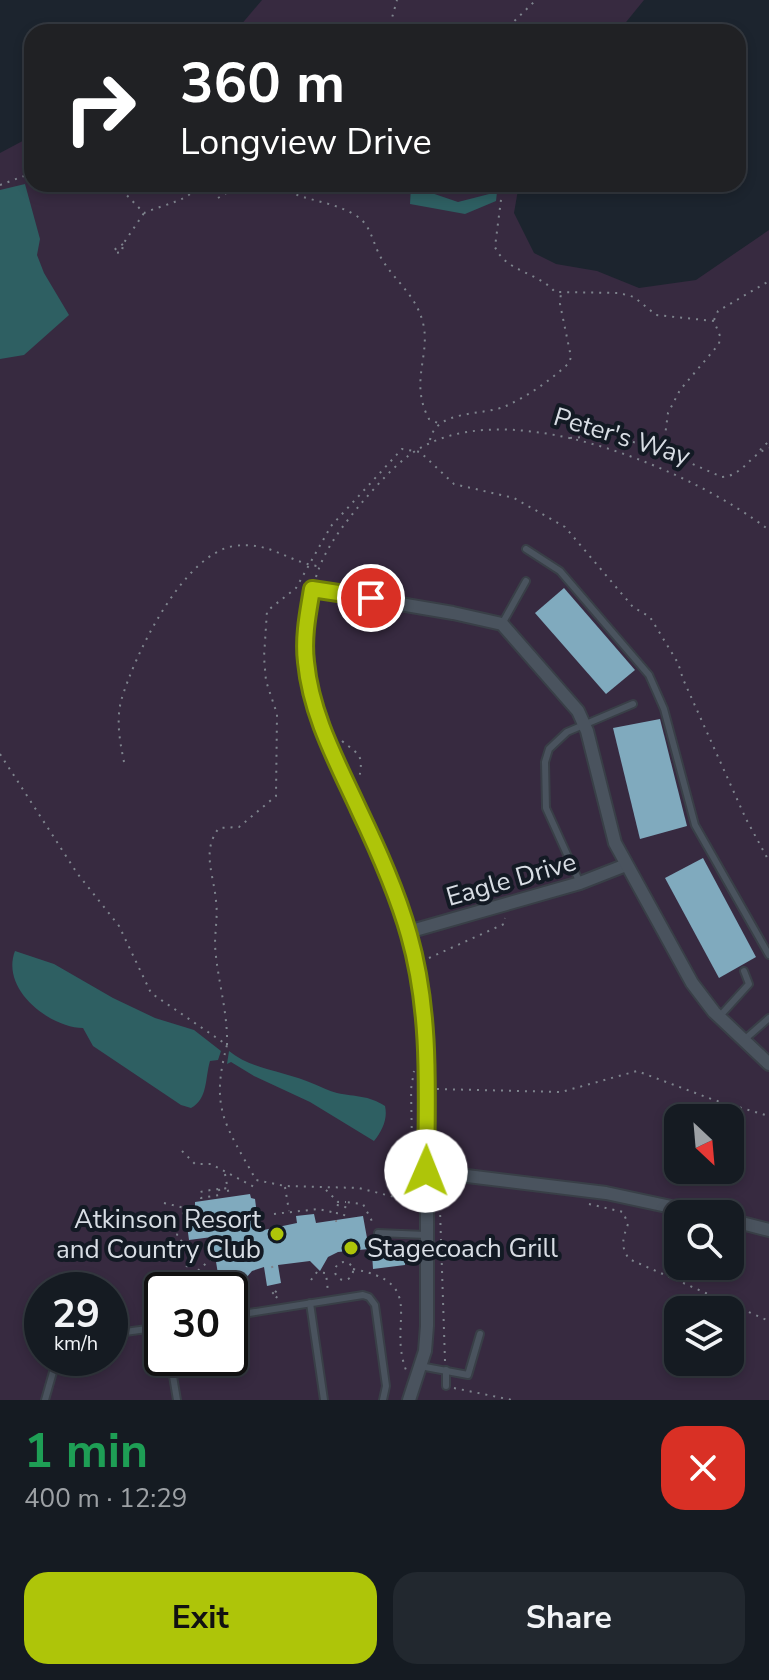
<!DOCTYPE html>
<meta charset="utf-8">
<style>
body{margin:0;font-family:"Nunito Sans",sans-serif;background:#22282f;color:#f1f3f6;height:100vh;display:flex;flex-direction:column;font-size:30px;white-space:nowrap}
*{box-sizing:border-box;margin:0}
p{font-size:26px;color:#9da1a5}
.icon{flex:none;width:44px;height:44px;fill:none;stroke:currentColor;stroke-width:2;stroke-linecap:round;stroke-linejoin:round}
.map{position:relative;height:1400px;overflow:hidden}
.details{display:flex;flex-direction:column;background:#151b22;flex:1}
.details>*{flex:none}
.banner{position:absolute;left:24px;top:24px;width:722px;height:168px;border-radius:24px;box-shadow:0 4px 12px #0003,0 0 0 2px #343940;background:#202124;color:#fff;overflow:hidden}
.needle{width:52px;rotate:154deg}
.tools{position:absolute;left:664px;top:1104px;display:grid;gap:16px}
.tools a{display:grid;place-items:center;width:80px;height:80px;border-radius:16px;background:#151b22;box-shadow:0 4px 12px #0003,0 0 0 2px #343940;font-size:40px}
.speed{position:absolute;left:24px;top:1272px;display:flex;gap:16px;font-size:40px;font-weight:700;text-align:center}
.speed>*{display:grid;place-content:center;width:104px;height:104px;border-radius:50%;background:#151b22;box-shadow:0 4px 12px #0003,0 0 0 2px #343940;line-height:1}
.speed small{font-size:20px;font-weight:400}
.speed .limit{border:4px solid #111;border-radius:12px;background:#fff;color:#111}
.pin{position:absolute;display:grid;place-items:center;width:68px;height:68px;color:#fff;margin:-34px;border:4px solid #fff;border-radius:50%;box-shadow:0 2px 8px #0007}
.me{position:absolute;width:88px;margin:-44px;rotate:1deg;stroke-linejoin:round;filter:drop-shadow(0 0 6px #0008)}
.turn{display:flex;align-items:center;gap:28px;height:168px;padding:0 24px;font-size:36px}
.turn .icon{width:104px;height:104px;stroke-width:2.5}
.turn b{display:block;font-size:56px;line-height:68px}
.round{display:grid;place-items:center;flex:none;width:84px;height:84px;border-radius:24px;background:#22282f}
.headline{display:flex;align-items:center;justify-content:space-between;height:136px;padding:0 24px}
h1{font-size:48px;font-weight:700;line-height:60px;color:#1e9e55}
.button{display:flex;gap:16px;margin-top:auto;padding:16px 24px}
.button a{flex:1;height:92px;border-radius:24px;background:#aec509;color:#111;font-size:32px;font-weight:700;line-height:92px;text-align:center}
.button a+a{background:#22282f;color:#f1f3f6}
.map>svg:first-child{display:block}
</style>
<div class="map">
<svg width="769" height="1400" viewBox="0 0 769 1400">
<rect width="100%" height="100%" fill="#1c242e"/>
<g fill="#372a40" fill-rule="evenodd">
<polygon points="262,0 644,0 618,32 235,32"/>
<path d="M32 136V184H519L514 213 534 253 556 264 597 271 639 288 696 280 769 230V1400H0V153ZM678 1118H730V1170H678ZM678 1214H730V1266H678ZM42 1290H110V1358H42ZM162 1290H230V1358H162ZM678 1310H730V1362H678Z"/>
</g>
<g fill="#2e5f62">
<polygon points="25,184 40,239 37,255 44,273 69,315 24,355 0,359 0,190"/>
<polygon points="411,186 458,202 497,192 496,201 465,214 410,204"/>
<path d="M15 951 54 964 113 998 155 1018 194 1030 221 1051 218 1060 210 1061C205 1078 208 1099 191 1108L181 1105 93 1046 83 1028C51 1028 0 990 15 951Z"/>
<path d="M229 1051C252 1070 285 1071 314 1084 322 1087 329 1091 337 1093 356 1097 368 1095 385 1106 388 1119 382 1131 374 1141L310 1102 254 1076 231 1062 227 1064Z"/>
</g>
<g fill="#80aabe">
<polygon points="564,588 635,670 606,694 535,613"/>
<polygon points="660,719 687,826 640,839 613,728"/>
<polygon points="703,858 756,957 719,978 665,878"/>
<polygon points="250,1194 251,1198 255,1199 259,1231 297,1223 296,1216 314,1214 316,1223 363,1216 369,1249 338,1252 328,1257 320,1271 310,1261 278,1265 281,1283 267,1286 264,1267 252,1271 246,1278 240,1273 218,1274 212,1237 189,1240 185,1211 195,1207 195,1202"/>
<polygon points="405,1249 405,1265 373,1269 372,1252"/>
</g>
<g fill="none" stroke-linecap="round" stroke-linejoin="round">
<g stroke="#393f47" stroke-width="10">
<g id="lane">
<polyline points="526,549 560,571 649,675 664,709 695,825 769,955"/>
<polyline points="502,624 526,581"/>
<polyline points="580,883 546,808 545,762 549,749 567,732 633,704"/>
<polyline points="719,1017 749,984 744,971"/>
<polyline points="744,1040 769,1018"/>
<polyline points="378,1233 426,1235"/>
<polyline points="310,1303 324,1400"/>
<polyline points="230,1316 363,1295 369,1297 375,1305 386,1386 383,1400"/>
<polyline points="110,1334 162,1327"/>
<polyline points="170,1358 177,1400"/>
<polyline points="420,1366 468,1375 480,1334"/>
<polyline points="446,1370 446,1386"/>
<polyline points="45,1400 57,1358"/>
</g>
</g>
<g stroke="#393f47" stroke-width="16">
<g id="street">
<polyline points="408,932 580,883 626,865"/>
<polyline points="426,1171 606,1193 704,1214"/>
<polyline points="730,1220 769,1230"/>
<polyline points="409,1400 425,1351 427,1326 427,1058 421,981 408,932 377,847 332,751 310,688 305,630 312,589 453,613 502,624 578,711 587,731 615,843 692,983 714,1012 769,1064"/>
</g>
</g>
<g stroke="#7e848d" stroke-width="2" stroke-dasharray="2 6" stroke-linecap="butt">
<polyline points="388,32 397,0"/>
<polyline points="503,32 536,0"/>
<path d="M116 184 144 213C164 204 187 202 201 184"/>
<path d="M275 184C299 201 331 200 355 215 371 224 372 241 380 256 393 280 416 294 423 323 431 355 409 382 429 419L440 424"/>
<path d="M503 184 495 247C506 272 538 272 555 292L619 293 634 297 656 315 714 321 720 336 719 344 680 390 668 413 663 451"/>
<polyline points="0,185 32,173"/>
<polyline points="218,198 242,184"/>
<polyline points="123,244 114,250 115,253 122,252 123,244 144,213"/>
<polyline points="714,320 718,311 769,281"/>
<path d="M570 438 610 435 663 451 722 477C743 476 750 454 769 448"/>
<path d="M430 440C436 409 484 416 506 406 528 396 551 380 569 363L571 357 560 304 561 292"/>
<polyline points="760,450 769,441"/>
<path d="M316 577C325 547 345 523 364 500 383 479 402 456 428 444 522 398 692 471 769 530"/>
<path d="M342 741C362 757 363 755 359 780"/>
<path d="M0 754 77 873 119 926 151 993 227 1045C210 1109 225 1124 256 1180L285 1186 359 1188 414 1202"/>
<path d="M124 762C120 742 116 722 121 701 134 656 183 554 234 546 270 541 286 561 317 566"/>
<polyline points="429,958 504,924 505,918"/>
<path d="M227 1045C228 1011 217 979 215 945 215 930 218 915 216 901 214 875 201 851 219 828L239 827 276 796 277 714 266 681 264 657 267 611 296 588 331 526 402 449 420 452 454 484 514 498 565 527 633 607 650 617 678 663 683 679 746 819 769 861"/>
<polyline points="437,1089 561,1092 637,1071 714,1100 769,1116"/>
<polyline points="182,1151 195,1164 211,1164 256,1188"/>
<polyline points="225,1174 229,1196"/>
<polyline points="285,1187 289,1211"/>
<path d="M219 1189 220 1195 201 1198 200 1192C209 1190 218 1189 228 1188"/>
<polyline points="326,1190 338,1202 346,1202"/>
<polyline points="413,1200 411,1089 414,1071"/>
<polyline points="164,1203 189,1209 178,1217 177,1237 193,1251 184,1273 196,1278 220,1276 220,1290"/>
<path d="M589 1204 623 1212 628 1224C623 1238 620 1246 629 1259L769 1321"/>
<polyline points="274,1214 318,1209 336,1213"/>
<polyline points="344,1216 346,1202 363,1204 374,1225"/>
<polyline points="336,1222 338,1203"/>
<circle cx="344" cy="1271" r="9"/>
<polyline points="272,1266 273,1271"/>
<path d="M353 1269C429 1283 387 1321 406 1370"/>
<polyline points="192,1276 212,1258"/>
<polyline points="188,1279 190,1290"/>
<polyline points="311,1280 317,1272 326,1273 328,1292"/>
<polygon points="275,1291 279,1294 276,1298 272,1294"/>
<polyline points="445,1361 440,1210 442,1197 456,1187"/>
<polyline points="454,1388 512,1400"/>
</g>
<use href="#lane" stroke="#4a535e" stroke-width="6"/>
<use href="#street" stroke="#4a535e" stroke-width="12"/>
</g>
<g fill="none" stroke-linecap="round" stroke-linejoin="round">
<g stroke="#718006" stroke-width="20">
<path id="route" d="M371 598 312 589C308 613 303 637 306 662 311 715 337 762 359 810 378 850 397 892 409 935 431 1012 427 1091 426 1171"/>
</g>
<use href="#route" stroke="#aec509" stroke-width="14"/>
</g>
<g fill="#aec509" stroke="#131a24" stroke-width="3">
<circle cx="277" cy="1234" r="8"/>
<circle cx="351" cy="1248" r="8"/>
</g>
<g text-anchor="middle" stroke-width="8" stroke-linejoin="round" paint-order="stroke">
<g font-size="26" fill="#d8dde4" stroke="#131a24">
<text transform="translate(622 436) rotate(17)" y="9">Peter's Way</text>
<text transform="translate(511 879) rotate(-16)" y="9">Eagle Drive</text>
</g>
<g font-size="26" fill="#d8dde4" stroke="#131a24" text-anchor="end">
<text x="261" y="1228">Atkinson Resort<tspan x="261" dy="30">and Country Club</tspan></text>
<text x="367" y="1257" text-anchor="start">Stagecoach Grill</text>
</g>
</g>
</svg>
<div class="tools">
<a><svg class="needle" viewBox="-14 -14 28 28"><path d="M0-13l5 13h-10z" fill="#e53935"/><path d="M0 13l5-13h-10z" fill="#9da1a5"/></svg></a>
<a><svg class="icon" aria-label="search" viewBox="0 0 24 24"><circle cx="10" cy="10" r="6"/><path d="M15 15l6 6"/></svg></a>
<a><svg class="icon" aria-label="layers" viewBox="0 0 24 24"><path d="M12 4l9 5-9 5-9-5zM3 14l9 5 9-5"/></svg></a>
</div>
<div class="speed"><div>29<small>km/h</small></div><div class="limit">30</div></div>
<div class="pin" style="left:371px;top:598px;background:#d93025"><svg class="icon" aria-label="arrive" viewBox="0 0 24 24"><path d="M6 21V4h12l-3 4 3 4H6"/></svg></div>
<svg class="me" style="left:426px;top:1171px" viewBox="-20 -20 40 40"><circle r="19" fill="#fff"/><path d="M0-13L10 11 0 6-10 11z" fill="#aec509"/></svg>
<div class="banner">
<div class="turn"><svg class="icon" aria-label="right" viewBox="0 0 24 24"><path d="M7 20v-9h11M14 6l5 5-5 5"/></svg><div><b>360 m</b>Longview Drive</div></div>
</div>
</div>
<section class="details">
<div class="headline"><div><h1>1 min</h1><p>400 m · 12:29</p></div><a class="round" style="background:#d93025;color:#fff"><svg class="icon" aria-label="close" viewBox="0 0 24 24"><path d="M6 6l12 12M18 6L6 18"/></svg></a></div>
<div class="button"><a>Exit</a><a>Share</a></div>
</section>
